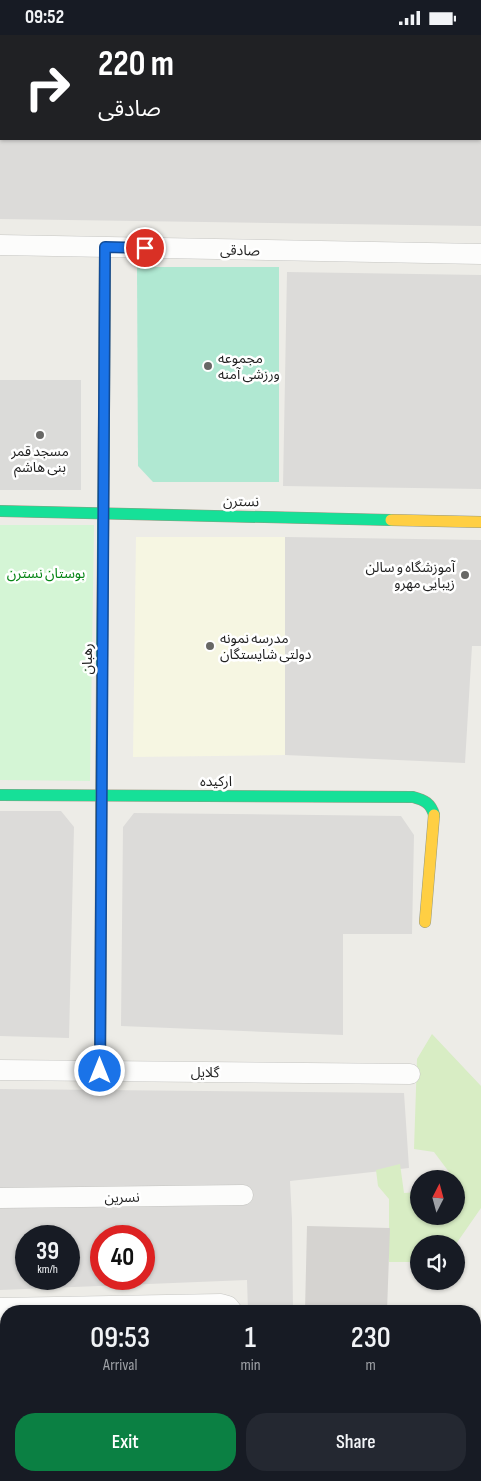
<!DOCTYPE html>
<meta charset="utf-8">
<style>
body{margin:0;font-family:"Sofia Sans Condensed","Noto Sans Arabic",sans-serif;background:#242831;color:#f1f3f6;height:100vh;display:flex;flex-direction:column;font-size:19px;white-space:nowrap}
*{box-sizing:border-box;margin:0}
p{font-size:16px;color:#9ea1a6}
.icon{flex:none;width:28px;height:28px;fill:none;stroke:currentColor;stroke-width:2;stroke-linecap:round;stroke-linejoin:round}
.map{position:relative;flex:1;overflow:hidden}
.details{position:absolute;left:0px;top:1270px;width:481px;height:176px;display:flex;flex-direction:column;background:#171b24;border-radius:20px 20px 0 0;box-shadow:0 1px 4px #0004}
.details>*{flex:none}
.banner{position:absolute;left:0px;top:0px;width:481px;height:105px;box-shadow:0 1px 4px #0004;background:#202124;color:#fff;overflow:hidden}
.needle{width:32px;rotate:6deg}
.buttons{position:absolute;left:410px;top:1135px;display:grid;gap:10px}
.buttons a{display:grid;place-items:center;width:55px;height:55px;border-radius:50%;background:#171b24;box-shadow:0 1px 4px #0004;font-size:25px}
.speed{position:absolute;left:15px;top:1190px;display:flex;gap:10px;font-size:25px;font-weight:700;text-align:center}
.speed>*{display:grid;place-content:center;width:65px;height:65px;border-radius:50%;background:#171b24;box-shadow:0 1px 4px #0004;line-height:1}
.speed small{font-size:12px;font-weight:400}
.speed .limit{border:8px solid #d22;background:#fff;color:#111}
.pin{position:absolute;display:grid;place-items:center;width:42px;height:42px;color:#fff;margin:-21px;border:2px solid #fff;border-radius:50%;box-shadow:0 1px 5px #0007}
.me{position:absolute;width:55px;margin:-28px;rotate:0deg;stroke-linejoin:round;filter:drop-shadow(0 0 4px #0008)}
.turn{display:flex;align-items:center;gap:18px;height:105px;padding:0 15px;font-size:22px}
.turn .icon{width:65px;height:65px;stroke-width:2.5}
.turn b{display:block;font-size:35px;line-height:42px}
.eta{display:flex;justify-content:space-evenly;align-items:center;height:85px;text-align:center}
.eta b{font-size:30px;font-weight:600;line-height:35px}
.cta{display:flex;gap:10px;margin-top:auto;padding:10px 15px}
.cta a{flex:1;height:58px;border-radius:20px;background:#0b8043;color:#fff;font-size:20px;font-weight:600;line-height:58px;text-align:center}
.cta a+a{background:#242831;color:#f1f3f6}
.status{display:flex;justify-content:space-between;align-items:center;height:35px;padding:0 25px;background:#171b24;direction:ltr}
.status svg{height:14px;fill:currentColor}
.map>svg:first-child{display:block}
</style>
<div class="status"><b>09:52</b><svg viewBox="0 0 49 12"><path d="M0 12V9h3v3zM5 12V6h3v6zM10 12V3h3v9zM15 12V0h3v12zM26 1h20v11H26zM47 4h2v5h-2z"/></svg></div>
<div class="map">
<svg width="481" height="1446" viewBox="0 0 481 1446">
<rect width="100%" height="100%" fill="#edece7"/>
<g fill="#dcdbd9" fill-rule="evenodd">
<polygon points="0,77 1,77 1,104 480,104 481,82 481,191 0,184"/>
<polygon points="287,237 481,240 481,454 283,451"/>
<polygon points="285,502 481,505 481,611 472,611 465,728 285,720"/>
<polygon points="0,776 61,776 74,792 69,1003 0,1001"/>
<polygon points="134,778 401,781 414,800 412,899 343,899 343,1000 121,991 123,792"/>
<path d="M0 1054 404 1058 409 1133 290 1146 292 1184 293 1276H248L247 1245 0 1255ZM26 1201H69V1244H26ZM101 1201H144V1244H101Z"/>
<rect x="252" y="1440" width="43" height="6"/>
</g>
<g fill="#f6f6e2">
<polygon points="136,502 285,502 285,720 133,722"/>
<polygon points="6,1410 6,1440 167,1440 167,1446 6,1446"/>
</g>
<rect fill="#dbdbd9" x="0" y="345" width="81" height="110"/>
<polygon fill="#d8edc4" points="432,999 481,1051 481,1173 456,1209 419,1209 419,1227 389,1227 389,1164 378,1151 376,1135 400,1129 404,1158 419,1157 419,1181 456,1181 456,1144 445,1144 449,1137 434,1117 414,1114 417,1024"/>
<polygon fill="#c6debb" points="0,0 481,0 481,49 480,1 1,1 1,31 0,31"/>
<polygon fill="#d4f5d5" points="0,490 94,490 90,746 0,745"/>
<polygon fill="#b0e8d2" points="137,232 279,232 279,447 153,447 138,431"/>
<polygon fill="#d5d3d0" points="307,1191 390,1193 387,1276 305,1276"/>
<g fill="none" stroke-linecap="round" stroke-linejoin="round">
<g stroke="#c6c6c3" stroke-width="21">
<g id="street">
<polyline points="0,210 481,219"/>
<polyline points="0,1035 410,1039"/>
<polyline points="0,1163 243,1160"/>
<polyline points="0,1273 221,1269 228,1271 232,1276"/>
<polyline points="238,1440 238,1446"/>
</g>
</g>
<g stroke="#95987e" stroke-width="12">
<g id="fast">
<polyline points="0,476 391,485"/>
<polyline points="102,633 104,381"/>
<path d="M0 760 413 762C424 765 431 768 434 780"/>
</g>
</g>
<g stroke="#95987e" stroke-width="12">
<g id="slow">
<polyline points="104,381 105,212"/>
<polyline points="391,485 481,487"/>
<polyline points="425,887 434,780"/>
<polyline points="100,1036 102,633"/>
</g>
</g>
<use href="#street" stroke="#fcfcfb" stroke-width="20"/>
<use href="#fast" stroke="#16e098" stroke-width="11"/>
<use href="#slow" stroke="#ffcf43" stroke-width="11"/>
</g>
<g fill="none" stroke-linecap="round" stroke-linejoin="round">
<g stroke="#114b97" stroke-width="12">
<polyline id="route" points="100,1036 105,212 145,213"/>
</g>
<use href="#route" stroke="#1a73e8" stroke-width="9"/>
</g>
<g fill="#676765" stroke="#fff" stroke-width="2">
<circle cx="208" cy="331" r="5"/>
<circle cx="40" cy="400" r="5"/>
<circle cx="465" cy="540" r="5"/>
<circle cx="210" cy="611" r="5"/>
</g>
<g text-anchor="middle" stroke-width="5" stroke-linejoin="round" paint-order="stroke">
<g font-size="14" fill="#1f1f1f" stroke="#fff">
<text transform="translate(240 215) rotate(1)" y="5">صادقی</text>
<text transform="translate(241 466) rotate(1)" y="5">نسترن</text>
<text transform="translate(87 624) rotate(-90)" y="5">رهبان</text>
<text x="216" y="751">ارکیده</text>
<text transform="translate(205 1037) rotate(1)" y="5">گلایل</text>
<text transform="translate(122 1162) rotate(-1)" y="5">نسرین</text>
</g>
<g font-size="14" fill="#1f1f1f" stroke="#fff" text-anchor="start">
<text x="218" y="328">مجموعه<tspan x="218" dy="16">ورزشی آمنه</tspan></text>
<text x="40" y="421" text-anchor="middle">مسجد قمر<tspan x="40" dy="16">بنی هاشم</tspan></text>
<text x="455" y="537" text-anchor="end">آموزشگاه و سالن<tspan x="455" dy="16">زیبایی مهرو</tspan></text>
<text x="220" y="608">مدرسه نمونه<tspan x="220" dy="16">دولتی شایستگان</tspan></text>
</g>
<g font-size="14" fill="#058414" stroke="#fff">
<text x="46" y="543">بوستان نسترن</text>
</g>
</g>
</svg>
<div class="buttons">
<a><svg class="needle" viewBox="-14 -14 28 28"><path d="M0-13l5 13h-10z" fill="#e53935"/><path d="M0 13l5-13h-10z" fill="#9ea1a6"/></svg></a>
<a><svg class="icon" aria-label="sound" viewBox="0 0 24 24"><path d="M4 9h4l5-4v14l-5-4H4zM17 9q2 3 0 6"/></svg></a>
</div>
<div class="speed"><div>39<small>km/h</small></div><div class="limit">40</div></div>
<div class="pin" style="left:145px;top:213px;background:#d93025"><svg class="icon" aria-label="arrive" viewBox="0 0 24 24"><path d="M6 21V4h12l-3 4 3 4H6"/></svg></div>
<svg class="me" style="left:100px;top:1036px" viewBox="-20 -20 40 40"><circle r="17" fill="#1a73e8" stroke="#fff" stroke-width="3"/><path d="M0-11L8 9 0 5-8 9z" fill="#fff"/></svg>
<div class="banner">
<div class="turn"><svg class="icon" aria-label="right" viewBox="0 0 24 24"><path d="M7 20v-9h11M14 6l5 5-5 5"/></svg><div><b>220 m</b>صادقی</div></div>
</div>
<section class="details">
<div class="eta">
<div><b>09:53</b><p>Arrival</p></div>
<div><b>1</b><p>min</p></div>
<div><b>230</b><p>m</p></div>
</div>
<div class="cta"><a>Exit</a><a>Share</a></div>
</section>
</div>
